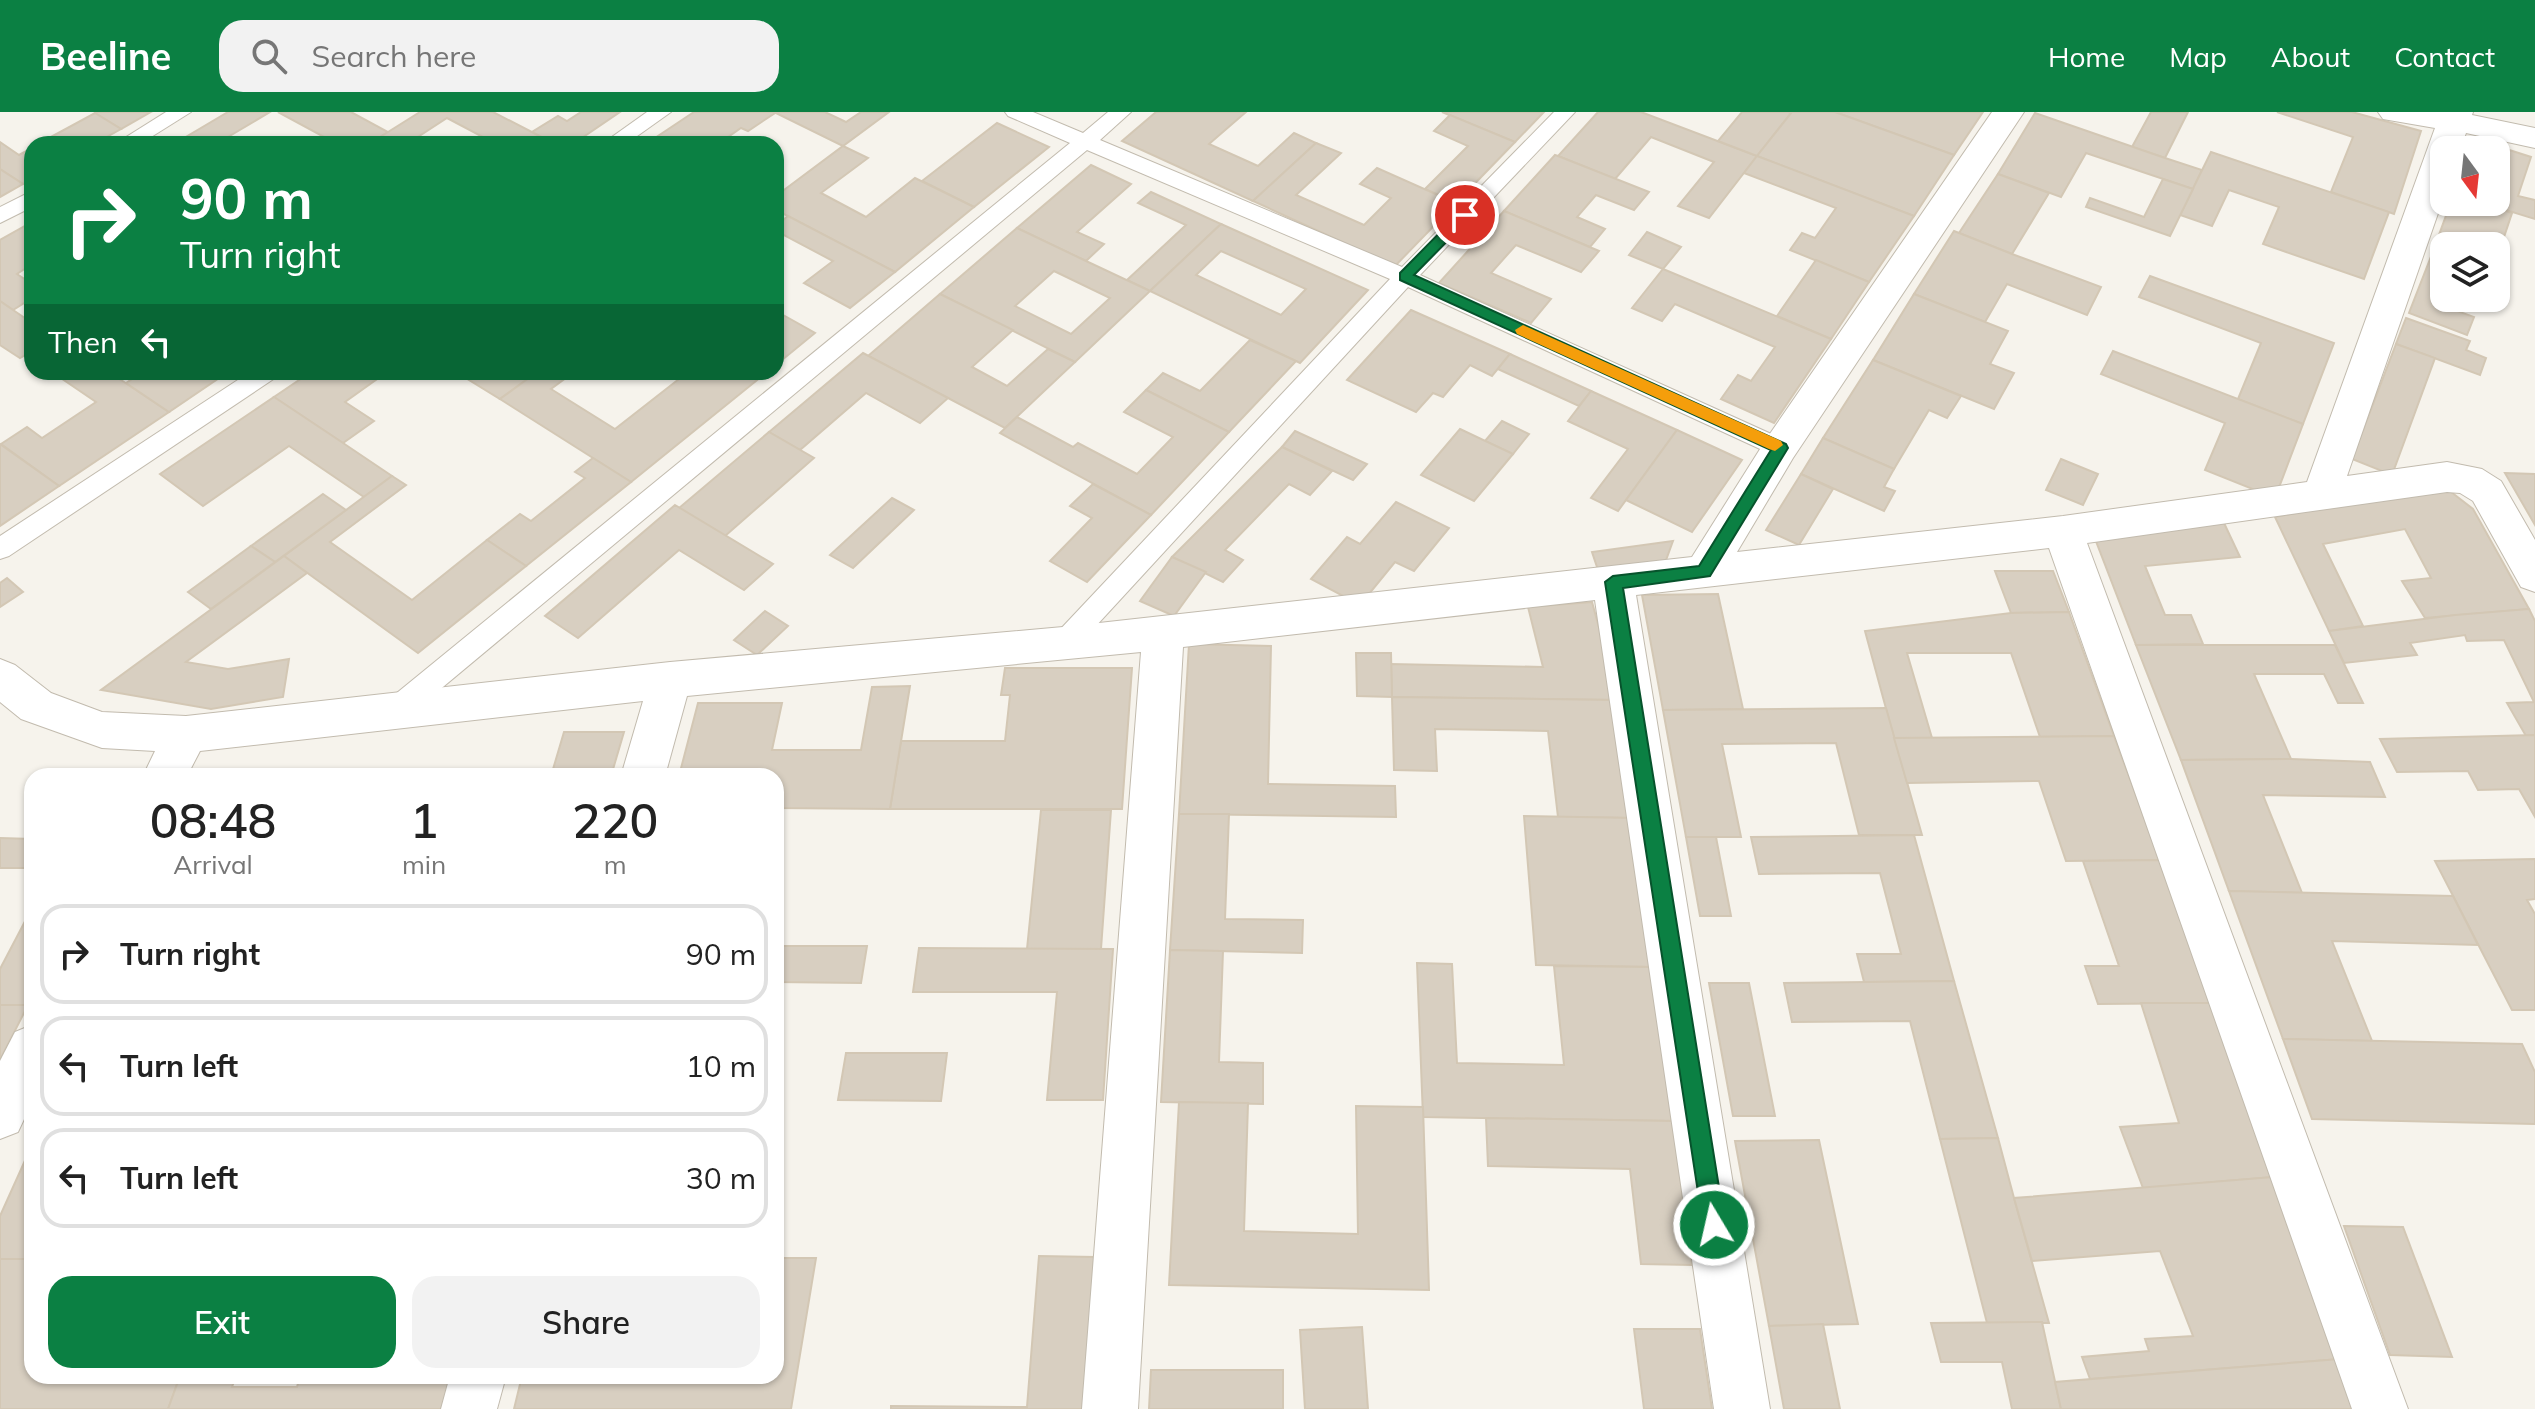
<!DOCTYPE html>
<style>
body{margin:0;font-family:Mulish,sans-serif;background:#f2f2f2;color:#222;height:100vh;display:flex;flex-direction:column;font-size:30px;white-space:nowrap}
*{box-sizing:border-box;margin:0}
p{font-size:26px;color:#767676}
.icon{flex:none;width:44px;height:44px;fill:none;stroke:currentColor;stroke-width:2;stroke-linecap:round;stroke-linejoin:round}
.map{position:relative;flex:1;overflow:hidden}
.drawer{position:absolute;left:24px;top:656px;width:760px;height:616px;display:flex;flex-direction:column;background:#fff;border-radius:24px;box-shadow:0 2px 6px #0004}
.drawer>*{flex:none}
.hud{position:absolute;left:24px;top:24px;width:760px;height:244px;border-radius:24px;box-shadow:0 2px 6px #0004;background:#0b8043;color:#fff;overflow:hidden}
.needle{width:52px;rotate:165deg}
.buttons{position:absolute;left:2430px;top:24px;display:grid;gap:16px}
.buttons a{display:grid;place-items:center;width:80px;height:80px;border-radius:16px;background:#fff;box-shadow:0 2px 6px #0004;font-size:40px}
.pin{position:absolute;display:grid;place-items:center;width:68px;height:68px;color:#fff;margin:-34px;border:4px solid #fff;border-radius:50%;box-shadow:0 2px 8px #0007}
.me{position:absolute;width:88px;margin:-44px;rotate:351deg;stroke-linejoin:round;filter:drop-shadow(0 0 6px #0008)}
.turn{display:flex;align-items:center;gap:28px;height:168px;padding:0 24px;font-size:36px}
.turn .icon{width:104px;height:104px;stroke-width:2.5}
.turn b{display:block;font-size:56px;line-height:68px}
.then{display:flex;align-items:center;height:76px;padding:0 24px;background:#0003;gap:16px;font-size:30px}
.eta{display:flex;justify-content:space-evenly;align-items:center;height:136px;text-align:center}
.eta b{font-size:48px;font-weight:600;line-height:56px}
.cta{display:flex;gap:16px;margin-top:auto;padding:16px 24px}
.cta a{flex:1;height:92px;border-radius:24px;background:#0b8043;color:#fff;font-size:32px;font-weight:600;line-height:92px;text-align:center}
.cta a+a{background:#f2f2f2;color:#222}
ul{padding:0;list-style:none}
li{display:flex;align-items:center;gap:24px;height:100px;margin:0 16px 12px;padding:0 8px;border:4px solid #e0e0e0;border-radius:24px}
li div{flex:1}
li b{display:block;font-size:30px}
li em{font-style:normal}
header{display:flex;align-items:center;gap:48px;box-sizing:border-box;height:112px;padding:0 40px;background:#0b8043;color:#fff}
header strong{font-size:38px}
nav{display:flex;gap:44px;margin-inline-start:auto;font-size:28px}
.search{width:560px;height:72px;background:#f2f2f2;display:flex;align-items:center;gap:20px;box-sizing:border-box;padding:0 28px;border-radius:24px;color:#767676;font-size:30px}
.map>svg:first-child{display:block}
</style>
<header>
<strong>Beeline</strong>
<div class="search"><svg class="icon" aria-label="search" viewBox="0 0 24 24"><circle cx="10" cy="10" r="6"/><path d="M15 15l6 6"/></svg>Search here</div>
<nav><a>Home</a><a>Map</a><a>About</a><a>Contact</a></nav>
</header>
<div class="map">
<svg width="2535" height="1297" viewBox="0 0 2535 1297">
<rect width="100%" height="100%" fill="#f6f3ec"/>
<g fill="#d8cfc1" stroke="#d3c7b4" stroke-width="2" fill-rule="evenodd">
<polygon points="151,0 121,17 95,1 96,0"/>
<polygon points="228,0 270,0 216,32 174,32"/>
<polygon points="278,0 351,0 388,20 369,32 337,32"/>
<polygon points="420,0 493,0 555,32 496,32 447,6 407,32 369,32"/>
<polygon points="581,0 620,0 573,32 555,32 532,20 558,4 567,9"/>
<polygon points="694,0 774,0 775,1 748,19 741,16 718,32 646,32"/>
<polygon points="774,0 825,0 846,10 861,0 889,0 843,34"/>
<polygon points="1156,0 1246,0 1209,32 1258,54 1294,21 1316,31 1253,89 1122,29"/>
<polygon points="1442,0 1544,0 1515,30"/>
<polygon points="1598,0 1641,0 1757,44 1709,106 1678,94 1714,50 1651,25 1615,67 1558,44"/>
<polygon points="1742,0 1788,0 1791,1 1757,44 1718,29"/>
<polygon points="1835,0 1983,0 1954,43"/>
<polygon points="1835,0 1954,43 1914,104 1757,44 1792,0"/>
<polygon points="2151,0 2188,0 2165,46 2132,35"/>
<polygon points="2277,0 2352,0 2421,19 2394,102 2331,80 2353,25"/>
<polygon points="95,1 121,17 94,32 38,32"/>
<polygon points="2035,1 2165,46 2202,58 2193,77 2086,41 2061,85 1998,62"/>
<polygon points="1450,3 1515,30 1456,91 1425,77 1468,34 1434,19"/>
<polygon points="997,11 1049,35 974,95 922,69"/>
<polygon points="2475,27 2531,45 2518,84 2535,88 2535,107 2480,90 2496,90 2496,38 2471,38"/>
<polygon points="0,30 19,43 32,36 32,67 23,72 0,57"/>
<polygon points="1316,31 1341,41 1296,83 1364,113 1391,86 1360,72 1377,56 1456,91 1395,154 1253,89"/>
<polygon points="843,34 868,46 821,81 866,105 915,66 974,95 895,160 776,98 776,84"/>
<polygon points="2211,40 2389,100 2364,167 2263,132 2279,95 2229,78 2212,114 2180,103"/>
<polygon points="1555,43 1558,44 1649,80 1634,98 1596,83 1577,105 1605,117 1590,135 1504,99"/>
<polygon points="1757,44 1914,104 1869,170 1790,138 1802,121 1815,126 1836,96 1744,61"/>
<polygon points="1091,53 1131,72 1077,120 1104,132 1086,149 1017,116"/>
<polygon points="0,57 23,72 0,85"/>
<polygon points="1998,62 2049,81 2012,142 1959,121"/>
<polygon points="2163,67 2193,77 2170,124 2086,95 2090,86 2144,105"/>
<polygon points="1151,80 1221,112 1150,179 1127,168 1186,113 1138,91"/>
<polygon points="2451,90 2480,90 2512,101 2496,149 2496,134 2444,134 2444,146 2432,142"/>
<polygon points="1504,99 1599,139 1581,160 1516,133 1491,161 1551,187 1531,211 1439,171"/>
<polygon points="788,104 895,160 850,196 804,171 833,149 776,119 776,114"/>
<polygon points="32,110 32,152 17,162 32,172 32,186 13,198 0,189 0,128"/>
<path d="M1221 112 1368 178 1300 251 1150 179ZM1221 139 1306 177 1281 203 1196 163Z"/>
<path d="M1017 116 1086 149 1150 179 1075 250 940 182ZM1054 159 1110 186 1071 222 1015 194Z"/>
<polygon points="1954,119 2012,142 2101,175 2087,203 2007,172 1985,210 1914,182"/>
<polygon points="1647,120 1681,135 1663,157 1629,143"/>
<polygon points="2432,142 2444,146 2444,186 2461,186 2457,199 2474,205 2467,223 2409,201"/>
<polygon points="1816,148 1869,170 1831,227 1777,204"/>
<polygon points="1663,157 1831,227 1774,311 1721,287 1738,263 1751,269 1775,235 1675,192 1662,209 1632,196"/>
<polygon points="2150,164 2334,231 2303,312 2238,287 2261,231 2139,185"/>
<polygon points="940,182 1013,218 972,255 1007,274 1048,237 1075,250 1005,316 868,244"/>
<polygon points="1914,182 2008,219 1990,252 2014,261 1994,297 1873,248"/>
<polygon points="0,189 32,211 32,239 20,246 0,233"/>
<polygon points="1411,198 1510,242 1492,264 1470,253 1443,285 1433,281 1416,300 1347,268"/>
<polygon points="776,199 815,221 776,253"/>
<polygon points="2406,206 2470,229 2466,238 2486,246 2480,263 2396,232"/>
<polygon points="1250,228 1296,249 1229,320 1146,278 1163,261 1200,279"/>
<polygon points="2396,232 2435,246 2392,363 2352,347"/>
<polygon points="2113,239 2303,312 2275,386 2205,358 2225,311 2101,262"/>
<polygon points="863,241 948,286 920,311 866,281 800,338 769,320"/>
<polygon points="1510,242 1591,279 1579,294 1498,257"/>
<polygon points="1873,248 1961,284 1947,306 1929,298 1894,357 1823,326"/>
<polygon points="52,260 109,260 169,300 59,374 1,332 27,315 42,326 96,290"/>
<polygon points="143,260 228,260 169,300 126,271"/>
<polygon points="311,260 387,260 345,290 374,309 343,331 274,285"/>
<polygon points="456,260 534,260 536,261 500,287"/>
<polygon points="537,260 574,260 551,277 615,317 688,260 767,260 631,370 500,287"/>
<polygon points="1146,278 1229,320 1151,403 1000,321 1017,305 1073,335 1078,331 1137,362 1173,325 1124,300"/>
<polygon points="1591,279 1677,318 1618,399 1591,386 1628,337 1568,309"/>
<polygon points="274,285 343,331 392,364 364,385 289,334 203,394 160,362"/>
<polygon points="1502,309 1529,322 1513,342 1485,329"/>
<polygon points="1460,317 1513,342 1474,389 1421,363"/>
<polygon points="1677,318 1742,348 1692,420 1626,388"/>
<polygon points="1295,319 1367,352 1353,368 1282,335"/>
<polygon points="769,320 814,346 725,424 679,396"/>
<polygon points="1823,326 1894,357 1884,375 1895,379 1884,399 1801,362"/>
<polygon points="0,332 59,374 0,414"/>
<polygon points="1282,335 1332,359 1310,383 1289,372 1225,438 1243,448 1223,470 1172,445"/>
<polygon points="593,346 631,370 526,454 487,428 520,402 531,409 585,366 575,360"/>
<polygon points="2061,347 2098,362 2083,393 2046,378"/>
<polygon points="2505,361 2535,362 2535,413"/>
<polygon points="1801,362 1833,377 1799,433 1766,418"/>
<polygon points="392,364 406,373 330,430 412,488 487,428 526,454 418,541 284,444"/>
<polygon points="1093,372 1151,403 1087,470 1050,449 1092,406 1070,394"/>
<polygon points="2442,373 2473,397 2529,497 2425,506 2402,469 2431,466 2405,417 2323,432 2363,514 2329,519 2275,405"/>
<polygon points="323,382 346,398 275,450 251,434"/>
<polygon points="892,386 914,398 853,456 830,443"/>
<polygon points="1396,390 1449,416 1414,459 1395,450 1360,493 1311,467 1347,425 1360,432"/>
<polygon points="675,393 773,452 744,478 679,438 578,526 545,504"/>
<polygon points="2224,411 2240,445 2145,454 2165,503 2191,503 2203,532 2136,533 2094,424"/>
<polygon points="1673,429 1662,459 1601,467 1592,440"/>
<polygon points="251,434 275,450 211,497 188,480"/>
<polygon points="284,444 307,461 186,550 228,557 289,547 283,585 211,597 101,578"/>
<polygon points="1172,445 1206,460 1174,504 1140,489"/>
<polygon points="1995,459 2053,459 2069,500 2011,501"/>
<polygon points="7,466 23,480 0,495 0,471"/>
<polygon points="1718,482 1743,597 1663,598 1642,483"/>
<polygon points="1592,490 1610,556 1614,588 1392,585 1391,552 1543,555 1528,495"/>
<polygon points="2529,497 2535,509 2535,623 2526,624 2507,591 2534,590 2504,528 2467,529 2465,523 2410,531 2417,543 2344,551 2329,519 2455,503"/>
<polygon points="765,499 788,514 757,543 734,528"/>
<polygon points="2069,500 2114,624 2040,625 2011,541 1907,541 1932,626 1894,626 1865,519 2011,501"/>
<polygon points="1189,532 1271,534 1268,672 1395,674 1396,705 1179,702"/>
<polygon points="2136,533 2335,533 2363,591 2338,591 2324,562 2254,562 2291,647 2181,648"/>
<polygon points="1356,541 1391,541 1392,585 1357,584"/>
<polygon points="1005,556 1132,556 1122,697 890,697 901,629 1005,629 1010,583 1001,583"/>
<polygon points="910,574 890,697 776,696 776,664 679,664 698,591 782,591 772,638 861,638 872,575"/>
<polygon points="1392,585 1614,588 1634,706 1558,705 1548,619 1435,617 1437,659 1394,658"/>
<polygon points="1886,596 1922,723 1859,723 1836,631 1722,632 1741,725 1686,725 1663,598"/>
<polygon points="564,620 624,620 611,664 551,664"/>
<polygon points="2535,623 2535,705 2519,677 2478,678 2468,659 2397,660 2380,627"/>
<polygon points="2114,624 2160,748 2066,749 2039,669 1907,671 1894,626"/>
<polygon points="2291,647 2370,650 2385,685 2263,683 2302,781 2229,779 2181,648"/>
<polygon points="1041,698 1111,698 1101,837 1027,837"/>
<polygon points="1179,702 1229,702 1225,807 1303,808 1302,841 1170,838"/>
<polygon points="1524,704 1634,706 1653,855 1536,853"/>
<polygon points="1914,723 1954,869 1864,870 1857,842 1901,842 1880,761 1759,762 1751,725"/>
<polygon points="1686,725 1716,725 1731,804 1700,804"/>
<polygon points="0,726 32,727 32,756 0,756"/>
<polygon points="2535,747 2535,787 2527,788 2535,802 2535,898 2512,898 2435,749"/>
<polygon points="2160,748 2214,891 2098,892 2085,854 2119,854 2083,749"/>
<polygon points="2229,779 2453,784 2478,833 2332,829 2372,929 2283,927"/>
<polygon points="32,796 32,885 28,893 0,893 0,857"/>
<polygon points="776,834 867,834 861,871 776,870"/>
<polygon points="919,836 1113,837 1103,988 1047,988 1057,880 913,880"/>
<polygon points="1170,838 1223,839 1219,950 1263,951 1263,992 1161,990"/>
<polygon points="1417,851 1452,852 1457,951 1564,953 1554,854 1653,855 1673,1009 1423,1005"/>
<polygon points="1954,869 1998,1026 1940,1027 1910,909 1792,910 1784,871"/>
<polygon points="1709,871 1749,871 1775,1004 1733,1004"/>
<polygon points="2141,891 2214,891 2273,1065 2143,1076 2120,1015 2179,1011"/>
<polygon points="0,893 28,893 0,948"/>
<polygon points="2283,927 2522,932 2535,960 2535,1012 2312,1007"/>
<polygon points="846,941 947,941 941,989 838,988"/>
<polygon points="1179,990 1248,991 1244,1119 1358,1122 1356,994 1423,995 1429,1178 1169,1173"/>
<polygon points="1486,1006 1673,1009 1692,1153 1641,1152 1630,1057 1488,1054"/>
<polygon points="1998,1026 2014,1086 2049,1211 1987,1211 1940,1027"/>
<polygon points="1819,1028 1858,1212 1769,1214 1735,1029"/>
<polygon points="32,1033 32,1147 0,1147 0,1104"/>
<polygon points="2273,1065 2340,1247 2090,1267 2082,1245 2149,1239 2145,1227 2193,1224 2160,1139 2032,1149 2014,1086"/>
<polygon points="2344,1114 2403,1115 2452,1245 2390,1243"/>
<polygon points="1039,1144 1095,1145 1085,1297 891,1297 891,1294 1027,1295"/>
<polygon points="776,1146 816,1146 791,1297 514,1297 522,1264 776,1264"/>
<polygon points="0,1147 32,1147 32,1264 180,1264 168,1297 0,1297"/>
<polygon points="2042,1210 2061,1297 2012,1297 2002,1250 1941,1250 1931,1211"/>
<polygon points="1823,1212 1840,1297 1784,1297 1769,1214"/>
<polygon points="1362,1215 1368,1297 1305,1297 1300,1218"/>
<polygon points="1634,1217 1700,1217 1712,1297 1644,1297"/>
<polygon points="2340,1247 2356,1297 2061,1297 2055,1270"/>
<polygon points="1151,1258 1283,1258 1283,1297 1149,1297"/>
<polygon points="180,1264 236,1264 232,1275 297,1275 300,1264 451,1264 442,1297 168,1297"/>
</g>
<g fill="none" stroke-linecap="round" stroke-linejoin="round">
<g stroke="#c2bbae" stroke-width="2">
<g id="service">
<polygon points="166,0 191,0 140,32 115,32"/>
<polygon points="647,0 671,0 626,32 602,32"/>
<polygon points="1005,0 1033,0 1083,21 1108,0 1131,0 1100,28 1402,155 1554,0 1575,0 1420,163 1789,330 1792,336 1789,342 1780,345 1771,342 1408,175 1072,540 1063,543 1054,540 1050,532 1054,524 1390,167 1087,38 407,605 397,608 387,605 383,597 387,589 1070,31 1008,4"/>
<polygon points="32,79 32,95 0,111 0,95"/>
<polygon points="250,260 279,260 275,266 9,444 0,447 0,424"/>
</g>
</g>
<g stroke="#c2bbae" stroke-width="2">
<g id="minor">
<polygon points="1992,0 2024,0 1793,346 1737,440 2063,404 2307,370 2435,16 2383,7 2378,0 2473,0 2472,3 2535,16 2535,36 2466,21 2460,38 2444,38 2444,84 2347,364 2447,350 2482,357 2501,369 2535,428 2535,480 2521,475 2473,389 2460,381 2447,380 2087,431 2408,1297 2352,1297 2049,436 1636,483 1770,1297 1714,1297 1595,488 1183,535 1138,1297 1082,1297 1141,540 687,584 665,664 621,664 643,589 200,639 187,664 143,664 155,639 102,636 21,607 0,590 0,547 15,553 51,581 102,600 186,604 670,550 1063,515 1692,445 1767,326"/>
<polygon points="32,913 32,990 18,1020 0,1027 0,949 15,920"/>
<polygon points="450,1264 506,1264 497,1297 441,1297"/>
</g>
</g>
<use href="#service" fill="#fff" fill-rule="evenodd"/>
<use href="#minor" fill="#fff" fill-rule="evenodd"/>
</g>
<polygon fill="#0b8043" stroke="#07532c" stroke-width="2" points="1465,98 1472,103 1470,106 1414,163 1786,332 1788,336 1710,464 1623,476 1725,1113 1722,1121 1714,1124 1706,1121 1703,1113 1605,470 1613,464 1699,454 1771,338 1400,168 1400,161 1460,100"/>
<polygon fill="#f59e0b" points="1523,213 1781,329 1783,333 1775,339 1769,337 1517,222 1515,218"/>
</svg>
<div class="buttons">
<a><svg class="needle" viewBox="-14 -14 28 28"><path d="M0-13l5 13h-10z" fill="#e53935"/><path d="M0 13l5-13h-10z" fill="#767676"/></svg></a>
<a><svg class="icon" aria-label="layers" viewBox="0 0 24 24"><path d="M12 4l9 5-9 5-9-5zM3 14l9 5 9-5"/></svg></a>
</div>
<div class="pin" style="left:1465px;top:103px;background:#d93025"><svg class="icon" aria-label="arrive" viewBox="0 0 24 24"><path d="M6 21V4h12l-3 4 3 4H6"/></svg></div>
<svg class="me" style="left:1714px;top:1113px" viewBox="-20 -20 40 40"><circle r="17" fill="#0b8043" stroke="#fff" stroke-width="3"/><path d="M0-11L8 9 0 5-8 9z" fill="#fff"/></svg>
<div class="hud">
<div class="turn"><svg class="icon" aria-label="right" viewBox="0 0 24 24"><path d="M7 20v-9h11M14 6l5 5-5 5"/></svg><div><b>90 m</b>Turn right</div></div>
<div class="then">Then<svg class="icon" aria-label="left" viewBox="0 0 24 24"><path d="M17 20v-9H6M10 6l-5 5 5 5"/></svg></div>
</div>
<section class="drawer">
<div class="eta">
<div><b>08:48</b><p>Arrival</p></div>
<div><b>1</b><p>min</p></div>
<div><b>220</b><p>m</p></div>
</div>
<ul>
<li><svg class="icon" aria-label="right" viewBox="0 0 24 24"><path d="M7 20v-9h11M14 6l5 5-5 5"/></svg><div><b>Turn right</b></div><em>90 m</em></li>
<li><svg class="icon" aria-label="left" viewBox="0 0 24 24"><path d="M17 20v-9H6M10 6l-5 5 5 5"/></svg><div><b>Turn left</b></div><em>10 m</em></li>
<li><svg class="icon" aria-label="left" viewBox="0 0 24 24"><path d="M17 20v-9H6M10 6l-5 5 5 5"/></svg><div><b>Turn left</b></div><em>30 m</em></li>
</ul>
<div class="cta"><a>Exit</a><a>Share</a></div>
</section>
</div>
